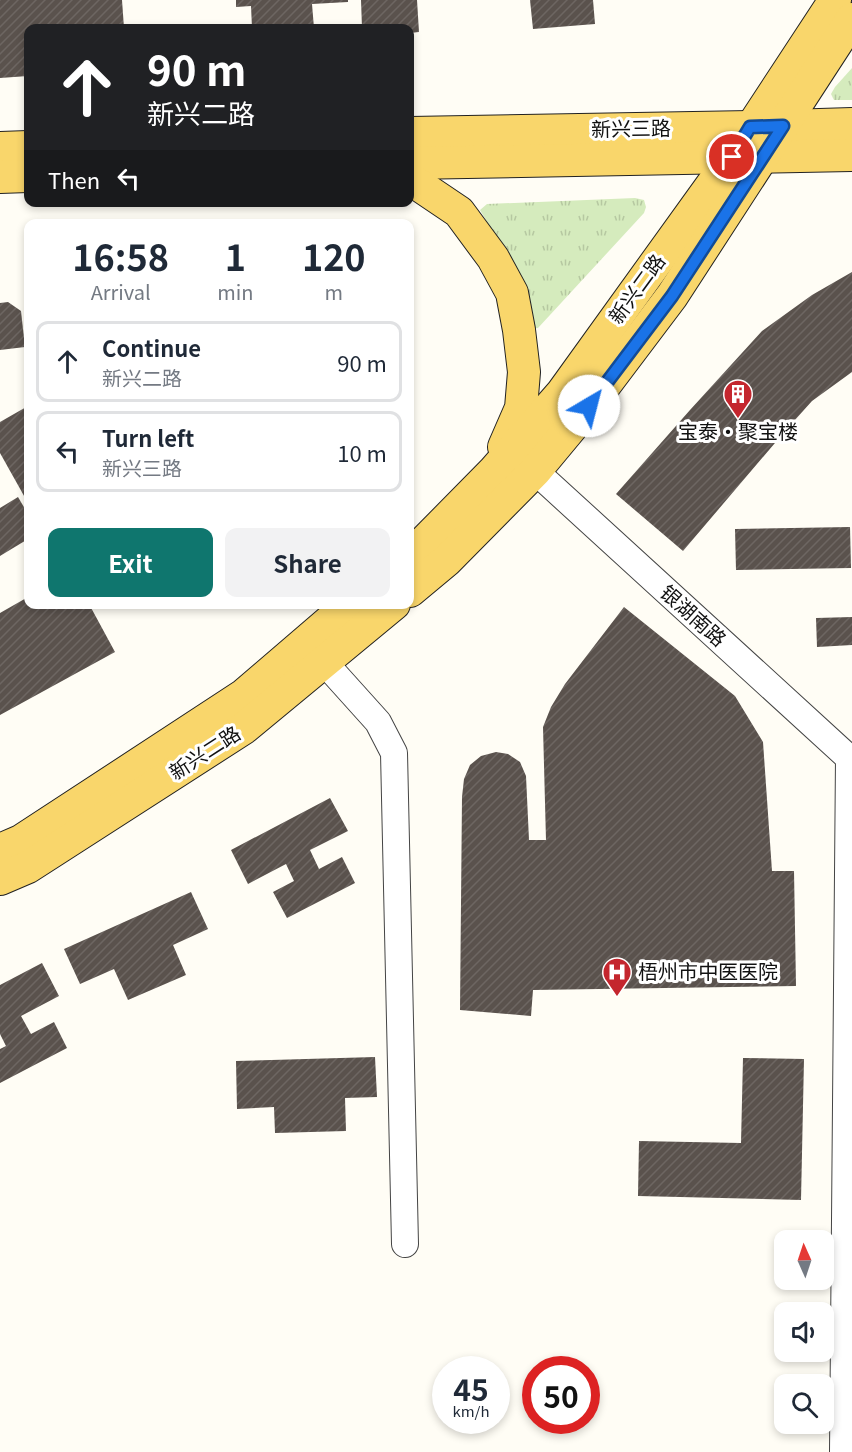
<!DOCTYPE html>
<meta charset="utf-8">
<style>
body{margin:0;font-family:Georgia,"Noto Sans SC",serif;background:#f2f2f3;color:#1f2937;height:100vh;display:flex;flex-direction:column;font-size:22px;white-space:nowrap}
*{box-sizing:border-box;margin:0}
p{font-size:20px;color:#747a83}
.icon{flex:none;width:33px;height:33px;fill:none;stroke:currentColor;stroke-width:2;stroke-linecap:round;stroke-linejoin:round}
.map{position:relative;flex:1;overflow:hidden}
.drawer{position:absolute;left:24px;top:219px;width:390px;height:390px;display:flex;flex-direction:column;background:#fff;border-radius:12px;box-shadow:0 3px 9px #0003}
.drawer>*{flex:none}
.guide{position:absolute;left:24px;top:24px;width:390px;height:183px;border-radius:12px;box-shadow:0 3px 9px #0003;background:#202124;color:#fff;overflow:hidden}
.needle{width:39px;rotate:357deg}
.controls{position:absolute;left:774px;top:1230px;display:grid;gap:12px}
.controls a{display:grid;place-items:center;width:60px;height:60px;border-radius:12px;background:#fff;box-shadow:0 3px 9px #0003;font-size:30px}
.speed{position:absolute;left:432px;top:1356px;display:flex;gap:12px;font-size:30px;font-weight:700;text-align:center}
.speed>*{display:grid;place-content:center;width:78px;height:78px;border-radius:50%;background:#fff;box-shadow:0 3px 9px #0003;line-height:1}
.speed small{font-size:15px;font-weight:400}
.speed .limit{border:9px solid #d22;background:#fff;color:#111}
.pin{position:absolute;display:grid;place-items:center;width:51px;height:51px;color:#fff;margin:-26px;border:3px solid #fff;border-radius:50%;box-shadow:0 2px 6px #0007}
.me{position:absolute;width:66px;margin:-33px;rotate:37deg;stroke-linejoin:round;filter:drop-shadow(0 0 4px #0008)}
.turn{display:flex;align-items:center;gap:21px;height:126px;padding:0 24px;font-size:27px}
.turn .icon{width:78px;height:78px;stroke-width:2.5}
.turn b{display:block;font-size:42px;line-height:51px}
.then{display:flex;align-items:center;height:57px;padding:0 24px;background:#0003;gap:12px;font-size:22px}
.eta{display:flex;justify-content:space-evenly;align-items:center;height:102px;text-align:center}
.eta b{font-size:36px;font-weight:700;line-height:42px}
.primary-button{display:flex;gap:12px;margin-top:auto;padding:12px 24px}
.primary-button a{flex:1;height:69px;border-radius:12px;background:#0f766e;color:#fff;font-size:24px;font-weight:700;line-height:69px;text-align:center}
.primary-button a+a{background:#f2f2f3;color:#1f2937}
ul{padding:0;list-style:none}
li{display:flex;align-items:center;gap:18px;height:81px;margin:0 12px 9px;padding:0 12px;border:3px solid #e0e1e3;border-radius:12px}
li div{flex:1}
li b{display:block;font-size:22px}
li em{font-style:normal}
.map>svg:first-child{display:block}
</style>
<div class="map">
<svg width="852" height="1452" viewBox="0 0 852 1452">
<defs>
<pattern id="grass-tufts" width="24" height="20" patternUnits="userSpaceOnUse" patternTransform="scale(1.5)"><rect width="24" height="20" fill="#d5ebbd"/><path d="M3 7l-1-3M5 7V3M7 7l1-3M15 17l-1-3M17 17v-4M19 17l1-3" fill="none" stroke="#b6c8a1"/></pattern>
<pattern id="building-hatch" width="6" height="6" patternUnits="userSpaceOnUse" patternTransform="scale(1.5)"><rect width="6" height="6" fill="#5a524d"/><path d="M-1 1l2-2M0 6l6-6M5 7l2-2" fill="none" stroke="#6d6662"/></pattern>
</defs>
<rect width="100%" height="100%" fill="#fffdf5"/>
<g fill="url(#grass-tufts)">
<polygon points="852,68 852,100 834,100 831,94 835,87"/>
<polygon points="635,198 644,200 646,207 644,213 538,328 530,329 507,256 480,210 487,204"/>
</g>
<g fill="url(#building-hatch)">
<polygon points="0,0 122,0 124,28 28,28 28,76 0,78"/>
<polygon points="236,0 348,0 348,2 312,4 314,28 252,28 251,6 236,7"/>
<polygon points="361,0 417,0 419,32 410,33 410,28 362,28"/>
<polygon points="530,0 593,0 595,24 533,29"/>
<polygon points="852,272 852,372 812,401 786,430 683,551 616,494 690,410 762,331 812,295"/>
<polygon points="8,302 21,311 25,347 0,350 0,303"/>
<polygon points="28,406 28,503 0,453 0,422"/>
<polygon points="18,497 28,514 28,539 0,556 0,508"/>
<polygon points="850,527 851,568 736,570 735,529"/>
<polygon points="28,597 28,604 89,604 115,652 0,715 0,613"/>
<polygon points="624,607 735,696 763,742 772,871 794,871 796,986 533,990 531,1016 460,1010 462,797 464,779 470,765 481,756 496,752 508,754 520,762 526,776 529,840 546,840 543,727 551,707 565,684"/>
<polygon points="852,617 852,645 817,647 816,618"/>
<polygon points="330,798 348,831 310,850 319,869 342,857 355,883 287,918 273,892 294,881 286,864 248,884 231,850"/>
<polygon points="191,892 208,929 173,945 186,975 128,1000 114,969 80,984 64,949"/>
<polygon points="42,963 59,996 21,1016 31,1034 54,1022 67,1048 0,1083 0,1049 6,1046 0,1034 0,985"/>
<polygon points="375,1057 377,1097 345,1098 346,1131 275,1133 274,1107 237,1109 236,1061"/>
<polygon points="743,1058 804,1059 801,1200 638,1196 639,1141 741,1143"/>
</g>
<g fill="none" stroke-linecap="round" stroke-linejoin="round">
<g stroke="#444" stroke-width="28">
<g id="minor">
<polyline points="535,471 849,758 852,758"/>
<polyline points="324,662 378,722 394,753 405,1244"/>
<polyline points="843,1452 849,758"/>
</g>
</g>
<g stroke="#222" stroke-width="34">
<g id="major">
<polyline points="410,133 750,127 852,124"/>
<polyline points="0,148 28,147"/>
<polyline points="410,163 852,155"/>
<polyline points="0,177 28,176"/>
<polyline points="410,180 416,183 459,212 493,258 512,293 519,330 524,372 521,408 504,447"/>
<polyline points="410,554 426,540 494,471 562,393 732,157 835,0"/>
<polyline points="410,591 446,561 535,471 589,406 672,296 852,19"/>
<polyline points="0,850 21,841 244,695 350,604"/>
<polyline points="0,879 28,867 244,728 394,604"/>
</g>
</g>
<use href="#minor" stroke="#fff" stroke-width="26"/>
<use href="#major" stroke="#f9d66b" stroke-width="32"/>
</g>
<g fill="none" stroke-linecap="round" stroke-linejoin="round">
<g stroke="#114b97" stroke-width="15">
<polyline id="route" points="589,406 672,296 783,126 750,127 732,157"/>
</g>
<use href="#route" stroke="#1a73e8" stroke-width="10"/>
</g>
<defs>
<g id="building-pin" transform="scale(1.5)"><path d="M0 17L-7.5 6A9.5 9.5 0 1 1 7.5 6Z" fill="#c4262e" stroke="#fff"/><path d="M-4-6H4V6H1V3H-1V6H-4ZM-2.5-4.3h1.7v1.8h-1.7ZM.8-4.3h1.7v1.8H.8ZM-2.5-1h1.7V.8h-1.7ZM.8-1h1.7V.8H.8Z" fill="#fff"/></g>
<g id="hospital-pin" transform="scale(1.5)"><path d="M0 17L-7.5 6A9.5 9.5 0 1 1 7.5 6Z" fill="#c4262e" stroke="#fff"/><path d="M-5-5h3v3.5h4V-5h3V5h-3V1.5h-4V5h-3Z" fill="#fff"/></g>
</defs>
<g fill-rule="evenodd">
<use href="#building-pin" x="738" y="394"/>
<use href="#hospital-pin" x="617" y="972"/>
</g>
<g text-anchor="middle" stroke-width="6" stroke-linejoin="round" paint-order="stroke">
<g font-size="20" fill="#111" stroke="#fff">
<text transform="translate(631 129) rotate(-1)" y="7">新兴三路</text>
<text transform="translate(637 289) rotate(-54)" y="7">新兴二路</text>
<text transform="translate(693 616) rotate(42)" y="7">银湖南路</text>
<text transform="translate(205 753) rotate(-33)" y="7">新兴二路</text>
</g>
<g font-size="20" fill="#111" stroke="#fff">
<text x="738" y="439">宝泰·聚宝楼</text>
<text x="638" y="979" text-anchor="start">梧州市中医医院</text>
</g>
</g>
</svg>
<div class="controls">
<a><svg class="needle" viewBox="-14 -14 28 28"><path d="M0-13l5 13h-10z" fill="#e53935"/><path d="M0 13l5-13h-10z" fill="#747a83"/></svg></a>
<a><svg class="icon" aria-label="sound" viewBox="0 0 24 24"><path d="M4 9h4l5-4v14l-5-4H4zM17 9q2 3 0 6"/></svg></a>
<a><svg class="icon" aria-label="search" viewBox="0 0 24 24"><circle cx="10" cy="10" r="6"/><path d="M15 15l6 6"/></svg></a>
</div>
<div class="speed"><div>45<small>km/h</small></div><div class="limit">50</div></div>
<div class="pin" style="left:732px;top:157px;background:#d93025"><svg class="icon" aria-label="arrive" viewBox="0 0 24 24"><path d="M6 21V4h12l-3 4 3 4H6"/></svg></div>
<svg class="me" style="left:589px;top:406px" viewBox="-20 -20 40 40"><circle r="19" fill="#fff"/><path d="M0-13L10 11 0 6-10 11z" fill="#1a73e8"/></svg>
<div class="guide">
<div class="turn"><svg class="icon" aria-label="ahead" viewBox="0 0 24 24"><path d="M12 20V5M6 11l6-6 6 6"/></svg><div><b>90 m</b>新兴二路</div></div>
<div class="then">Then<svg class="icon" aria-label="left" viewBox="0 0 24 24"><path d="M17 20v-9H6M10 6l-5 5 5 5"/></svg></div>
</div>
<section class="drawer">
<div class="eta">
<div><b>16:58</b><p>Arrival</p></div>
<div><b>1</b><p>min</p></div>
<div><b>120</b><p>m</p></div>
</div>
<ul>
<li><svg class="icon" aria-label="ahead" viewBox="0 0 24 24"><path d="M12 20V5M6 11l6-6 6 6"/></svg><div><b>Continue</b><p>新兴二路</p></div><em>90 m</em></li>
<li><svg class="icon" aria-label="left" viewBox="0 0 24 24"><path d="M17 20v-9H6M10 6l-5 5 5 5"/></svg><div><b>Turn left</b><p>新兴三路</p></div><em>10 m</em></li>
</ul>
<div class="primary-button"><a>Exit</a><a>Share</a></div>
</section>
</div>
